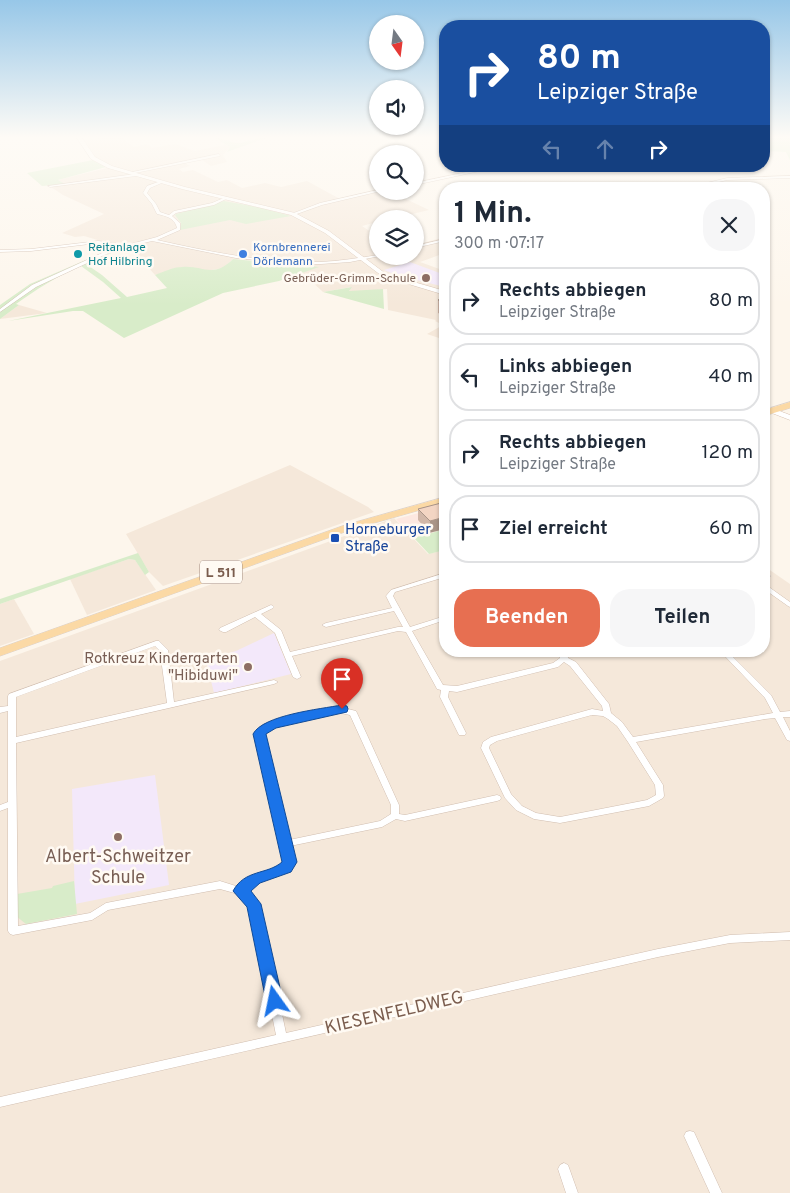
<!DOCTYPE html>
<html lang="de">
<meta charset="utf-8">
<style>
body{margin:0;font-family:Overpass,sans-serif;background:#f6f6f7;color:#1f2937;height:100vh;display:flex;flex-direction:column;font-size:19px;white-space:nowrap}
*{box-sizing:border-box;margin:0}
p{font-size:16px;color:#747a83}
.icon{flex:none;width:28px;height:28px;fill:none;stroke:currentColor;stroke-width:2;stroke-linecap:round;stroke-linejoin:round}
.map{position:relative;flex:1;overflow:hidden}
.details{position:absolute;left:439px;top:182px;width:331px;height:475px;display:flex;flex-direction:column;background:#fff;border-radius:20px;box-shadow:0 1px 4px #0004}
.details>*{flex:none}
.top-card{position:absolute;left:439px;top:20px;width:331px;height:152px;border-radius:20px;box-shadow:0 1px 4px #0004;background:#1a4fa0;color:#fff;overflow:hidden}
.needle{width:32px;rotate:166deg}
.tools{position:absolute;left:369px;top:15px;display:grid;gap:10px}
.tools a{display:grid;place-items:center;width:55px;height:55px;border-radius:50%;background:#fff;box-shadow:0 1px 4px #0004;font-size:25px}
.pin{position:absolute;display:grid;place-items:center;width:42px;height:42px;color:#fff;margin:-51px -21px;border-radius:50% 50% 50% 0;rotate:-45deg;box-shadow:0 0 5px #0007}
.pin .icon{rotate:45deg}
.me{position:absolute;width:55px;margin:-28px;rotate:348deg;stroke-linejoin:round;filter:drop-shadow(0 0 4px #0008)}
.turn{display:flex;align-items:center;gap:18px;height:105px;padding:0 15px;font-size:22px}
.turn .icon{width:65px;height:65px;stroke-width:2.5}
.turn b{display:block;font-size:35px;line-height:42px}
.lanes{display:flex;align-items:center;height:48px;padding:0 15px;background:#0003;justify-content:center;gap:25px;direction:ltr}
.lanes .off{opacity:.35}
.round{display:grid;place-items:center;flex:none;width:52px;height:52px;border-radius:20px;background:#f6f6f7}
.headline{display:flex;align-items:center;justify-content:space-between;height:85px;padding:0 15px}
h1{font-size:30px;font-weight:700;line-height:38px}
.cta{display:flex;gap:10px;margin-top:auto;padding:10px 15px}
.cta a{flex:1;height:58px;border-radius:20px;background:#e76f51;color:#fff;font-size:20px;font-weight:700;line-height:58px;text-align:center}
.cta a+a{background:#f6f6f7;color:#1f2937}
ul{padding:0;list-style:none}
li{display:flex;align-items:center;gap:15px;height:68px;margin:0 10px 8px;padding:0 5px;border:2px solid #e0e1e3;border-radius:20px}
li div{flex:1}
li b{display:block;font-size:19px}
li em{font-style:normal}
.map>svg:first-child{display:block}
</style>
<div class="map">
<svg width="790" height="1193" viewBox="0 0 790 1193">
<rect width="100%" height="100%" fill="#fdf6ec"/>
<g fill="#f5e8da">
<polygon points="100,138 122,138 134,147 147,144 152,148 175,144 195,151 225,145 230,147 223,155 227,162 211,166 202,160 185,163 190,166 179,169 183,172 193,170 218,182 227,180 242,188 265,183 281,187 307,181 340,199 378,191 389,191 429,210 391,219 378,219 377,222 362,226 377,236 378,256 415,256 415,245 445,237 445,253 420,262 445,271 445,340 427,334 443,325 435,321 436,320 388,310 387,289 354,292 349,291 351,287 323,292 309,279 295,282 292,279 304,274 292,264 233,259 223,268 206,271 182,267 155,275 139,257 128,249 84,236 75,237 62,233 104,214 63,195 51,187 64,184 58,180 111,167 93,156 84,140"/>
<polygon points="19,305 47,313 0,319"/>
<polygon points="290,465 368,507 374,512 163,586 149,572 126,534"/>
<polygon points="394,518 428,554 445,550 445,651 764,651 764,566 790,584 790,1193 0,1193 0,661"/>
<polygon points="129,559 135,560 156,590 87,615 70,579"/>
<polygon points="14,599 34,634 0,646 0,604"/>
</g>
<polygon fill="#fde8e0" points="445,506 445,529 414,538 396,519"/>
<g fill="#f3e8fa">
<polygon points="410,262 445,275 445,287 396,275 384,270"/>
<polygon points="274,633 291,674 214,693 206,660 236,651"/>
<polygon points="155,775 169,885 75,904 72,789"/>
</g>
<g fill="#d8ecc9">
<path d="M215 138C223 138 234 144 240 143 249 141 256 138 266 138L227 152 230 147Z"/>
<polygon points="764,138 790,138 790,160 786,152 764,151"/>
<polygon points="93,160 106,167 58,180 65,184 42,186 27,173"/>
<polygon points="224,201 258,207 291,216 246,224 230,220 180,230 181,223 175,215 176,214"/>
<path d="M118 246 123 248 86 264 102 275 127 297 167 288 155 275C163 272 173 267 182 267 203 265 213 279 233 259L319 267 279 281 223 293 124 338 83 311H73L8 321 121 298 103 282 81 266C57 276 37 289 16 304L19 305 0 319V305L30 284Z"/>
<polygon points="352,287 349,291 383,289 384,309 323,292"/>
<polygon points="445,529 445,550 429,554 414,538"/>
<polygon points="138,553 149,572 145,575 135,560 129,559 0,604 0,599"/>
<polygon points="74,881 77,914 26,924 16,916 17,894 52,888 53,886"/>
</g>
<g fill="none" stroke-linecap="round" stroke-linejoin="round">
<g stroke="#d1beb0" stroke-width="1">
<g id="minor">
<polygon points="219,154 220,156 130,174 128,173"/>
<polygon points="495,166 503,166 415,185 415,183"/>
<polygon points="135,174 136,174 136,176 50,187 48,186"/>
<polygon points="790,176 790,178 727,180 690,189 682,189 727,178"/>
<path d="M161 181 164 182 150 188 147 193 156 204 160 212 169 215 174 211 212 203 226 197 228 198 214 205 176 213 172 216 180 223V230L157 240C210 252 265 263 320 262 340 261 359 258 378 255V256H380L350 262 321 264H293L236 258 152 241 115 250 36 287 0 312V309L32 285 113 248 120 246 98 243 31 251 0 252V250L31 249 98 241 121 244 123 246 157 237 177 228C175 218 166 216 157 214L152 204 143 193 147 186Z"/>
<polygon points="378,190 378,191 381,191 322,205 294,215 291,214 320,203"/>
<polygon points="445,239 445,241 415,248 415,246"/>
<polygon points="764,570 766,571 771,576 764,581"/>
<path d="M445 573V577L395 592 393 596 410 627 445 616V620L412 631 443 685 457 686 553 663 560 658 559 651H567L568 658 576 662 609 704 611 713 622 722 633 737 773 713 765 698 720 651H727L771 695 780 712 790 711V717H783L790 731V741L787 740 775 718 765 719 636 742 663 785 664 796 663 798 649 806 560 823 534 819 516 810 505 798 481 748 483 742 491 737 592 709 603 711 602 706 570 666 564 662 558 667 457 692 449 691 448 697 466 733 465 735H459L440 697 441 690 437 689 436 687 406 632 398 631 292 656 301 677 297 679 293 677 275 633 255 617 226 632H223L219 630 220 628 271 605 273 606 274 607 273 608 261 614 281 630 290 652 398 627H403L394 611 326 627 322 625 326 623 392 608 386 596 391 590ZM592 715 603 716 608 719 617 726 628 742 655 785 656 795 647 800 560 817 536 813 522 806 511 794 489 748 490 745 497 741Z"/>
<polygon points="764,584 766,585 790,602 790,607 788,606 764,589"/>
<path d="M156 641H159L168 650 174 702 274 680 278 682 274 684 16 743 18 926 90 913 106 903 220 881 239 887 251 877 276 868 285 861 255 738 259 728 264 724 336 706 356 711 357 713 399 805V814L405 815 497 795 500 796 501 798 500 800 497 801 405 821 396 819 382 827 290 846 294 862C287 874 275 874 263 879 257 882 252 886 247 891L259 904 286 1033 658 949 730 935 790 932V940L730 943 658 957 0 1107V1097L276 1035 250 906 238 894 220 889 108 910 92 920 13 935 10 934 8 931V808L0 811V805L8 802V711L0 713V707L8 706V696L9 694ZM155 646 160 651 167 703 16 737V697ZM336 712 350 715 391 805V814L380 821 289 840 263 738 265 731 270 728Z"/>
<polygon points="690,1131 694,1132 722,1193 710,1193 684,1136 686,1132"/>
<polygon points="564,1163 568,1165 578,1193 566,1193 558,1169 560,1165"/>
</g>
</g>
<g stroke="#d6c0b0" stroke-width="1">
<g id="secondary">
<polygon points="77,138 82,138 95,157 112,166 185,187 295,213 329,231 386,274 445,291 445,295 382,276 325,233 291,215 182,189 108,168 91,159"/>
<polygon points="764,405 790,415 790,420 764,410"/>
</g>
</g>
<g stroke="#dad1cd" stroke-width="1">
<g id="primary">
<polygon points="790,402 790,408 764,416 764,410"/>
<polygon points="445,497 445,503 353,529 0,656 0,648 345,525"/>
</g>
</g>
<use href="#minor" fill="#fff" fill-rule="evenodd"/>
<use href="#secondary" fill="#fff" fill-rule="evenodd"/>
<use href="#primary" fill="#fbd9a5" fill-rule="evenodd"/>
</g>
<g fill="#d1b7a8">
<polygon points="445,296 445,316 438,313 438,300"/>
<polygon points="445,502 429,533 418,520 418,509"/>
</g>
<polygon fill="#aa9588" points="445,517 445,529 429,533 430,521"/>
<g fill="#f3d5c3" stroke="#aa9588">
<polygon points="445,296 445,303 438,300"/>
<polygon points="445,502 445,517 430,521 418,509"/>
</g>
<linearGradient id="sky" x2="0" y2="1"><stop stop-color="#97c7e8"/><stop offset="0.45" stop-color="#fefbf6"/><stop offset="1" stop-color="#fefbf6" stop-opacity="0"/></linearGradient>
<rect width="790" height="305" fill="url(#sky)"/>
<path fill="#1a73e8" stroke="#114b97" d="M342 705 347 706 348 709 347 712 276 728 266 734 297 862 291 872 260 883 251 891 261 904 283 1001 280 1006 275 1008 269 1006 266 1001 247 907 233 891C245 869 267 875 282 862L253 734C263 715 320 709 342 705Z"/>
<circle fill="#0f9aa8" stroke="#fffaf3" stroke-width="2" cx="78" cy="254" r="5"/>
<circle fill="#3f7fe0" stroke="#fffaf3" stroke-width="2" cx="243" cy="254" r="5"/>
<g fill="#8d6e63" stroke="#fffaf3" stroke-width="2">
<circle cx="426" cy="278" r="5"/>
<circle cx="248" cy="667" r="5"/>
<circle cx="118" cy="837" r="5"/>
</g>
<rect fill="#1a4fb4" stroke="#fffaf3" stroke-width="2" x="330" y="533" width="10" height="10" rx="2.5"/>
<g text-anchor="middle" stroke-width="5" stroke-linejoin="round" paint-order="stroke">
<g font-size="12" fill="#0d838f" stroke="#fffaf3" text-anchor="start">
<text x="88" y="251">Reitanlage<tspan x="88" dy="14">Hof Hilbring</tspan></text>
</g>
<g font-size="12" fill="#366cbe" stroke="#fffaf3" text-anchor="start">
<text x="253" y="251">Kornbrennerei<tspan x="253" dy="14">Dörlemann</tspan></text>
</g>
<g font-size="12" fill="#785e54" stroke="#fffaf3" text-anchor="end">
<text x="416" y="282">Gebrüder-Grimm-Schule</text>
</g>
<rect fill="#fffaf3" stroke="#a28b7f" stroke-width="1" x="200" y="560.5" width="42" height="23" rx="4"/>
<g font-size="14" font-weight="bold" fill="#7a5c4d">
<text x="221" y="577">L 511</text>
</g>
<g font-size="15" fill="#164399" stroke="#fffaf3" text-anchor="start">
<text x="345" y="534">Horneburger<tspan x="345" dy="17">Straße</tspan></text>
</g>
<g font-size="15" fill="#785e54" stroke="#fffaf3" text-anchor="end">
<text x="238" y="663">Rotkreuz Kindergarten<tspan x="238" dy="17">"Hibiduwi"</tspan></text>
</g>
<g font-size="18" fill="#785e54" stroke="#fffaf3">
<text x="118" y="862">Albert-Schweitzer<tspan x="118" dy="21">Schule</tspan></text>
</g>
<g font-size="18" fill="#7a5c4d" stroke="#fffaf3">
<text transform="translate(394 1012) rotate(-13)" y="6">KIESENFELDWEG</text>
</g>
</g>
</svg>
<div class="tools">
<a><svg class="needle" viewBox="-14 -14 28 28"><path d="M0-13l5 13h-10z" fill="#e53935"/><path d="M0 13l5-13h-10z" fill="#747a83"/></svg></a>
<a><svg class="icon" aria-label="sound" viewBox="0 0 24 24"><path d="M4 9h4l5-4v14l-5-4H4zM17 9q2 3 0 6"/></svg></a>
<a><svg class="icon" aria-label="search" viewBox="0 0 24 24"><circle cx="10" cy="10" r="6"/><path d="M15 15l6 6"/></svg></a>
<a><svg class="icon" aria-label="layers" viewBox="0 0 24 24"><path d="M12 4l9 5-9 5-9-5zM3 14l9 5 9-5"/></svg></a>
</div>
<div class="pin" style="left:342px;top:709px;background:#d93025"><svg class="icon" aria-label="arrive" viewBox="0 0 24 24"><path d="M6 21V4h12l-3 4 3 4H6"/></svg></div>
<svg class="me" style="left:275px;top:1001px" viewBox="-20 -20 40 40"><path d="M0-17L14 15 0 8-14 15z" fill="#1a73e8" stroke="#fff" stroke-width="4"/></svg>
<div class="top-card">
<div class="turn"><svg class="icon" aria-label="right" viewBox="0 0 24 24"><path d="M7 20v-9h11M14 6l5 5-5 5"/></svg><div><b>80 m</b>Leipziger Straße</div></div>
<div class="lanes"><svg class="icon off" aria-label="left" viewBox="0 0 24 24"><path d="M17 20v-9H6M10 6l-5 5 5 5"/></svg><svg class="icon off" aria-label="ahead" viewBox="0 0 24 24"><path d="M12 20V5M6 11l6-6 6 6"/></svg><svg class="icon" aria-label="right" viewBox="0 0 24 24"><path d="M7 20v-9h11M14 6l5 5-5 5"/></svg></div>
</div>
<section class="details">
<div class="headline"><div><h1>1 Min.</h1><p>300 m · 07:17</p></div><a class="round"><svg class="icon" aria-label="close" viewBox="0 0 24 24"><path d="M6 6l12 12M18 6L6 18"/></svg></a></div>
<ul>
<li><svg class="icon" aria-label="right" viewBox="0 0 24 24"><path d="M7 20v-9h11M14 6l5 5-5 5"/></svg><div><b>Rechts abbiegen</b><p>Leipziger Straße</p></div><em>80 m</em></li>
<li><svg class="icon" aria-label="left" viewBox="0 0 24 24"><path d="M17 20v-9H6M10 6l-5 5 5 5"/></svg><div><b>Links abbiegen</b><p>Leipziger Straße</p></div><em>40 m</em></li>
<li><svg class="icon" aria-label="right" viewBox="0 0 24 24"><path d="M7 20v-9h11M14 6l5 5-5 5"/></svg><div><b>Rechts abbiegen</b><p>Leipziger Straße</p></div><em>120 m</em></li>
<li><svg class="icon" aria-label="arrive" viewBox="0 0 24 24"><path d="M6 21V4h12l-3 4 3 4H6"/></svg><div><b>Ziel erreicht</b></div><em>60 m</em></li>
</ul>
<div class="cta"><a>Beenden</a><a>Teilen</a></div>
</section>
</div>
